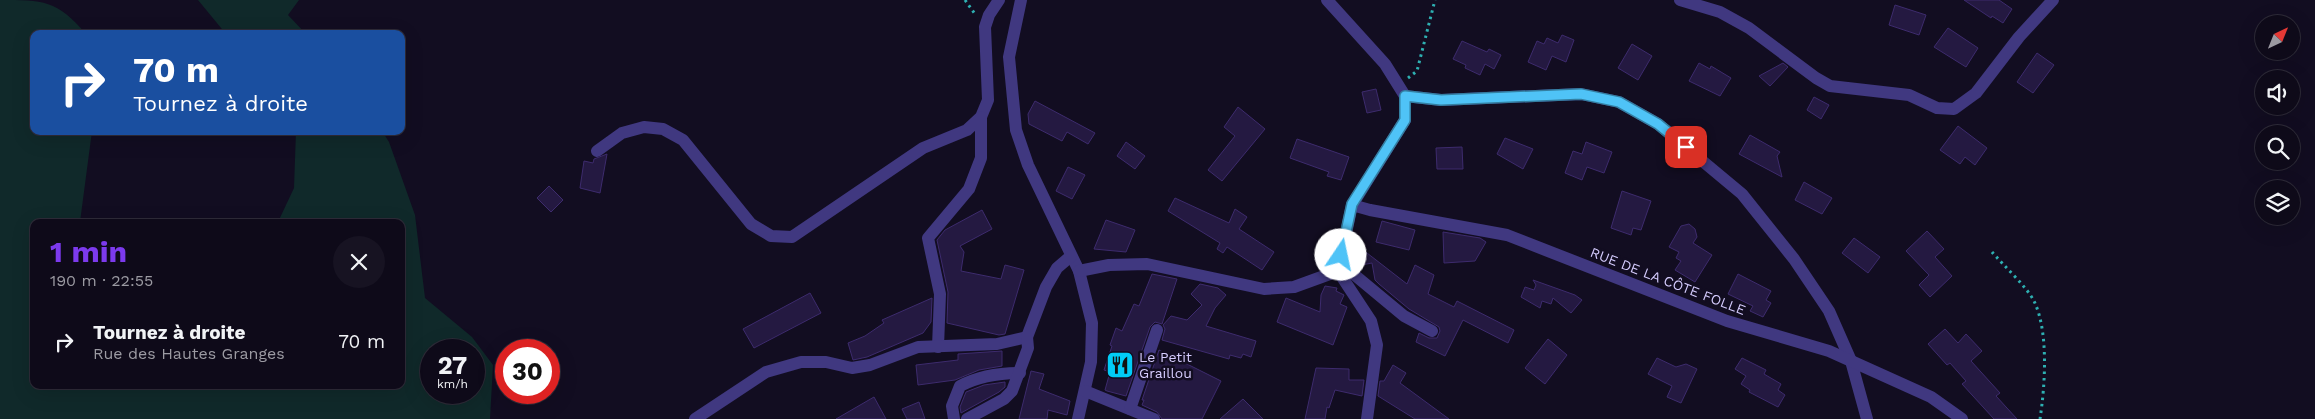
<!DOCTYPE html>
<html lang="fr">
<meta charset="utf-8">
<style>
body{margin:0;font-family:"Work Sans",sans-serif;background:#171322;color:#f1f3f6;height:100vh;display:flex;flex-direction:column;font-size:19px;white-space:nowrap}
*{box-sizing:border-box;margin:0}
p{font-size:16px;color:#9b9aa2}
.icon{flex:none;width:28px;height:28px;fill:none;stroke:currentColor;stroke-width:2;stroke-linecap:round;stroke-linejoin:round}
.map{position:relative;flex:1;overflow:hidden}
.side{position:absolute;left:30px;top:219px;width:375px;height:170px;display:flex;flex-direction:column;background:#0e0a19;border-radius:10px;box-shadow:0 5px 20px #0002,0 0 0 1px #2e2b38}
.side>*{flex:none}
.guide{position:absolute;left:30px;top:30px;width:375px;height:105px;border-radius:10px;box-shadow:0 5px 20px #0002,0 0 0 1px #2e2b38;background:#1a4fa0;color:#fff;overflow:hidden}
.needle{width:32px;rotate:43deg}
.controls{position:absolute;left:2255px;top:15px;display:grid;gap:10px}
.controls a{display:grid;place-items:center;width:45px;height:45px;border-radius:50%;background:#0e0a19;box-shadow:0 5px 20px #0002,0 0 0 1px #2e2b38;font-size:25px}
.speed{position:absolute;left:420px;top:339px;display:flex;gap:10px;font-size:25px;font-weight:700;text-align:center}
.speed>*{display:grid;place-content:center;width:65px;height:65px;border-radius:50%;background:#0e0a19;box-shadow:0 5px 20px #0002,0 0 0 1px #2e2b38;line-height:1}
.speed small{font-size:12px;font-weight:400}
.speed .limit{border:8px solid #d22;background:#fff;color:#111}
.pin{position:absolute;display:grid;place-items:center;width:42px;height:42px;color:#fff;margin:-21px;border-radius:10px;box-shadow:0 2px 8px #0006}
.me{position:absolute;width:55px;margin:-28px;rotate:11deg;stroke-linejoin:round;filter:drop-shadow(0 0 4px #0008)}
.turn{display:flex;align-items:center;gap:18px;height:105px;padding:0 20px;font-size:22px}
.turn .icon{width:65px;height:65px;stroke-width:2.5}
.turn b{display:block;font-size:35px;line-height:42px}
.round{display:grid;place-items:center;flex:none;width:52px;height:52px;border-radius:26px;background:#171322}
.summary{display:flex;align-items:center;justify-content:space-between;height:85px;padding:0 20px}
h1{font-size:30px;font-weight:700;line-height:38px;color:#7c3aed}
ul{padding:0;list-style:none}
li{display:flex;align-items:center;gap:15px;height:75px;padding:0 20px}
li div{flex:1}
li b{display:block;font-size:19px}
li em{font-style:normal}
.map>svg:first-child{display:block}
</style>
<div class="map">
<svg width="2315" height="419" viewBox="0 0 2315 419">
<rect width="100%" height="100%" fill="#120d21"/>
<g fill="#10292a" fill-rule="evenodd">
<path d="M0 0C43 0 57 0 86 34H34V131H92L80 222H34V385H401V222H278L294 188 296 131H382L389 142 415 215 425 298 472 337 493 365 490 419H0ZM431 350H474V392H431Z"/>
<polygon points="198,0 299,0 288,15 306,34 226,34"/>
</g>
<g fill="#241941" stroke="#3d2b6d">
<polygon points="1964,0 1999,0 2012,9 2003,23 1992,16 1991,18"/>
<polygon points="1895,5 1926,15 1919,35 1889,25"/>
<polygon points="1948,28 1978,48 1966,67 1934,47"/>
<polygon points="1562,35 1574,40 1566,62 1552,56 1546,70 1528,62 1537,41 1544,44 1547,38 1558,43"/>
<polygon points="1462,41 1487,52 1489,49 1501,55 1494,69 1485,64 1480,75 1465,68 1466,65 1453,59"/>
<polygon points="1632,44 1652,56 1638,80 1618,68"/>
<polygon points="2037,53 2054,65 2033,93 2017,82"/>
<polygon points="1699,63 1710,69 1711,66 1731,78 1720,96 1689,81"/>
<polygon points="1783,63 1788,67 1770,86 1759,76"/>
<polygon points="1376,89 1381,110 1367,113 1362,92"/>
<polygon points="1814,97 1829,105 1821,119 1807,110"/>
<polygon points="1035,101 1095,133 1088,144 1067,132 1062,141 1029,124 1028,114"/>
<polygon points="1238,107 1265,129 1222,181 1208,170 1235,136 1224,127"/>
<polygon points="1958,126 1987,148 1975,165 1965,157 1960,164 1940,150"/>
<polygon points="1750,135 1780,152 1777,156 1782,177 1739,154"/>
<polygon points="1505,138 1533,149 1523,169 1497,154"/>
<polygon points="1297,139 1349,157 1341,180 1327,176 1329,172 1290,158"/>
<polygon points="1126,142 1145,156 1135,169 1117,156"/>
<polygon points="1586,142 1612,152 1604,173 1587,167 1582,180 1565,173 1573,151 1582,154"/>
<polygon points="1462,147 1463,169 1437,169 1436,148"/>
<polygon points="607,154 600,193 580,188 584,161 593,163 594,159"/>
<polygon points="1068,167 1085,175 1072,199 1056,191"/>
<polygon points="1804,182 1832,198 1822,214 1795,200"/>
<polygon points="549,186 563,200 551,212 537,198"/>
<polygon points="1622,191 1651,201 1641,230 1633,228 1631,235 1611,228"/>
<polygon points="1175,198 1229,223 1235,209 1247,217 1239,229 1274,252 1262,270 1227,247 1223,253 1217,249 1220,243 1168,211"/>
<polygon points="982,210 992,229 960,246 964,252 961,271 1001,279 1005,265 1024,270 1005,334 999,335 947,323 948,292 937,240 945,230"/>
<polygon points="1106,220 1135,230 1126,252 1094,249"/>
<polygon points="1382,221 1415,230 1409,250 1376,242"/>
<polygon points="1689,224 1695,229 1697,237 1693,243 1712,255 1695,282 1675,270 1681,261 1676,258 1679,252 1669,247 1681,226"/>
<polygon points="1927,231 1944,249 1935,257 1952,276 1930,297 1919,285 1929,275 1906,251"/>
<polygon points="1443,232 1480,238 1486,242 1475,261 1444,263"/>
<polygon points="1854,238 1880,257 1868,273 1842,253"/>
<polygon points="1358,246 1407,284 1415,265 1434,275 1428,294 1454,307 1457,301 1514,330 1508,343 1463,320 1445,356 1416,342 1419,333 1429,338 1437,338 1440,331 1439,327 1409,309 1379,284 1375,280 1372,263 1356,266 1351,264 1351,247"/>
<polygon points="1152,274 1177,279 1162,324 1155,322 1150,327 1126,396 1107,391 1105,390 1110,372 1104,370 1112,346 1110,345 1116,328 1122,331 1134,304 1139,306"/>
<polygon points="1738,274 1771,291 1766,300 1771,303 1763,317 1750,311 1753,306 1728,294"/>
<polygon points="1533,280 1575,295 1582,300 1571,313 1553,298 1551,304 1542,301 1540,308 1521,297 1525,287 1534,290 1536,285"/>
<polygon points="1200,284 1218,288 1226,295 1215,308 1206,326 1256,341 1251,357 1243,354 1241,358 1230,355 1229,359 1162,340 1165,329 1163,325 1171,316 1187,320 1202,305 1191,294"/>
<polygon points="1325,286 1337,288 1336,291 1344,295 1340,304 1347,307 1333,345 1277,322 1286,298 1320,312 1321,295"/>
<polygon points="810,293 821,313 754,348 743,329"/>
<polygon points="932,298 931,322 923,333 867,357 853,360 848,343 865,336 884,323 882,320"/>
<polygon points="1945,329 1958,343 1966,334 1982,351 1971,361 2000,393 1996,396 2017,419 1994,419 1962,384 1966,381 1950,363 1947,365 1928,344"/>
<polygon points="1548,339 1567,355 1545,384 1525,368"/>
<polygon points="1159,350 1221,381 1202,419 1162,419 1157,412 1142,405 1144,400 1142,400"/>
<polygon points="1002,351 1002,366 979,370 955,380 918,385 916,365 958,360 958,354"/>
<polygon points="1657,358 1676,367 1686,364 1697,369 1681,403 1667,397 1672,386 1648,374"/>
<polygon points="1742,358 1766,370 1764,374 1781,384 1778,390 1785,395 1778,407 1749,392 1750,390 1741,384 1746,376 1735,369"/>
<polygon points="1393,365 1406,373 1400,383 1449,419 1415,419 1378,396 1380,381 1384,381"/>
<polygon points="1316,368 1349,369 1349,380 1364,380 1362,396 1335,390 1329,408 1327,407 1325,419 1305,419"/>
<polygon points="1031,371 1044,374 1039,389 1070,401 1067,415 1048,410 1047,419 1019,419"/>
<polygon points="1005,382 1005,387 999,392 961,413 960,407 966,392 984,385"/>
<polygon points="874,397 886,419 836,419"/>
<polygon points="1243,399 1263,419 1220,419"/>
<polygon points="919,402 925,419 907,419 902,409"/>
</g>
<g fill="none" stroke-linecap="round" stroke-linejoin="round">
<g stroke="#2eb0b2" stroke-width="3" stroke-dasharray="2.5 4" stroke-linecap="butt">
<polyline points="965,0 975,14"/>
<polyline points="1408,78 1417,71 1435,0"/>
<path d="M1992 252C2003 265 2027 287 2034 301 2049 332 2045 386 2040 419"/>
</g>
<g stroke="#403880" stroke-width="12">
<polyline points="1021,0 1009,57 1016,130 1028,165 1079,271 1092,323 1091,362 1078,419"/>
<polyline points="1327,0 1385,64 1405,96 1405,120 1352,205 1338,271 1351,272 1404,316 1432,331"/>
<polyline points="1680,0 1720,12 1749,28 1816,78 1830,86 1909,95 1937,108 1954,109 1976,93 2019,37 2053,0"/>
<polyline points="1405,96 1441,100 1581,94 1619,102 1658,124 1742,194 1794,259 1829,311 1851,361 1867,419"/>
<polyline points="597,151 622,133 644,127 663,129 683,140 751,224 771,236 792,237 923,148 967,130 981,117 988,100 985,27 989,15 999,0"/>
<polyline points="1352,205 1370,210 1507,235 1727,321 1829,351 1931,397 1962,419"/>
<polyline points="1079,271 1109,265 1147,264 1264,289 1294,287 1338,271 1371,321 1377,345 1367,419"/>
<polyline points="938,347 940,294 928,238 969,189 981,158 981,117"/>
<polyline points="1085,391 1154,419"/>
<polyline points="1130,409 1157,330"/>
<polyline points="695,419 766,372 801,362 826,362 852,368 870,365 918,347 997,344 1027,337"/>
<path d="M954 419 952 406 960 386C979 376 999 373 1020 373"/>
<polyline points="967,419 1004,399 1012,391 1028,348 1027,337 1046,287 1057,268 1071,256"/>
</g>
</g>
<g fill="none" stroke-linecap="round" stroke-linejoin="round">
<g stroke="#337fa1" stroke-width="12">
<polyline id="route" points="1341,255 1352,204 1405,120 1405,96 1441,100 1581,94 1619,102 1658,124 1686,147"/>
</g>
<use href="#route" stroke="#4fc3f7" stroke-width="9"/>
</g>
<defs>
<g id="restaurant-square" transform="scale(1.4375)"><rect x="-9" y="-9" width="18" height="18" rx="4" fill="#01ccf7" stroke="#120d21"/><path d="M-5-6h1v4h1v-4h1v4h1v-4h1v5L-1.5 .5V6h-2V.5L-5-1ZM5-6V6H3V1.5H1.5Q1.5-4 5-6Z" fill="#111"/></g>
</defs>
<g fill-rule="evenodd">
<use href="#restaurant-square" x="1120" y="365"/>
</g>
<g text-anchor="middle" stroke-width="5" stroke-linejoin="round" paint-order="stroke">
<g font-size="14" fill="#d6cdff" stroke="#120d21">
<text transform="translate(1668 281) rotate(21)" y="5">RUE DE LA CÔTE FOLLE</text>
</g>
<g font-size="14" fill="#d6cdff" stroke="#120d21" text-anchor="start">
<text x="1139" y="362">Le Petit<tspan x="1139" dy="16">Graillou</tspan></text>
</g>
</g>
</svg>
<div class="controls">
<a><svg class="needle" viewBox="-14 -14 28 28"><path d="M0-13l5 13h-10z" fill="#e53935"/><path d="M0 13l5-13h-10z" fill="#9b9aa2"/></svg></a>
<a><svg class="icon" aria-label="sound" viewBox="0 0 24 24"><path d="M4 9h4l5-4v14l-5-4H4zM17 9q2 3 0 6"/></svg></a>
<a><svg class="icon" aria-label="search" viewBox="0 0 24 24"><circle cx="10" cy="10" r="6"/><path d="M15 15l6 6"/></svg></a>
<a><svg class="icon" aria-label="layers" viewBox="0 0 24 24"><path d="M12 4l9 5-9 5-9-5zM3 14l9 5 9-5"/></svg></a>
</div>
<div class="speed"><div>27<small>km/h</small></div><div class="limit">30</div></div>
<div class="pin" style="left:1686px;top:147px;background:#d93025"><svg class="icon" aria-label="arrive" viewBox="0 0 24 24"><path d="M6 21V4h12l-3 4 3 4H6"/></svg></div>
<svg class="me" style="left:1341px;top:255px" viewBox="-20 -20 40 40"><circle r="19" fill="#fff"/><path d="M0-13L10 11 0 6-10 11z" fill="#4fc3f7"/></svg>
<div class="guide">
<div class="turn"><svg class="icon" aria-label="right" viewBox="0 0 24 24"><path d="M7 20v-9h11M14 6l5 5-5 5"/></svg><div><b>70 m</b>Tournez à droite</div></div>
</div>
<section class="side">
<div class="summary"><div><h1>1 min</h1><p>190 m · 22:55</p></div><a class="round"><svg class="icon" aria-label="close" viewBox="0 0 24 24"><path d="M6 6l12 12M18 6L6 18"/></svg></a></div>
<ul>
<li><svg class="icon" aria-label="right" viewBox="0 0 24 24"><path d="M7 20v-9h11M14 6l5 5-5 5"/></svg><div><b>Tournez à droite</b><p>Rue des Hautes Granges</p></div><em>70 m</em></li>
</ul>
</section>
</div>
